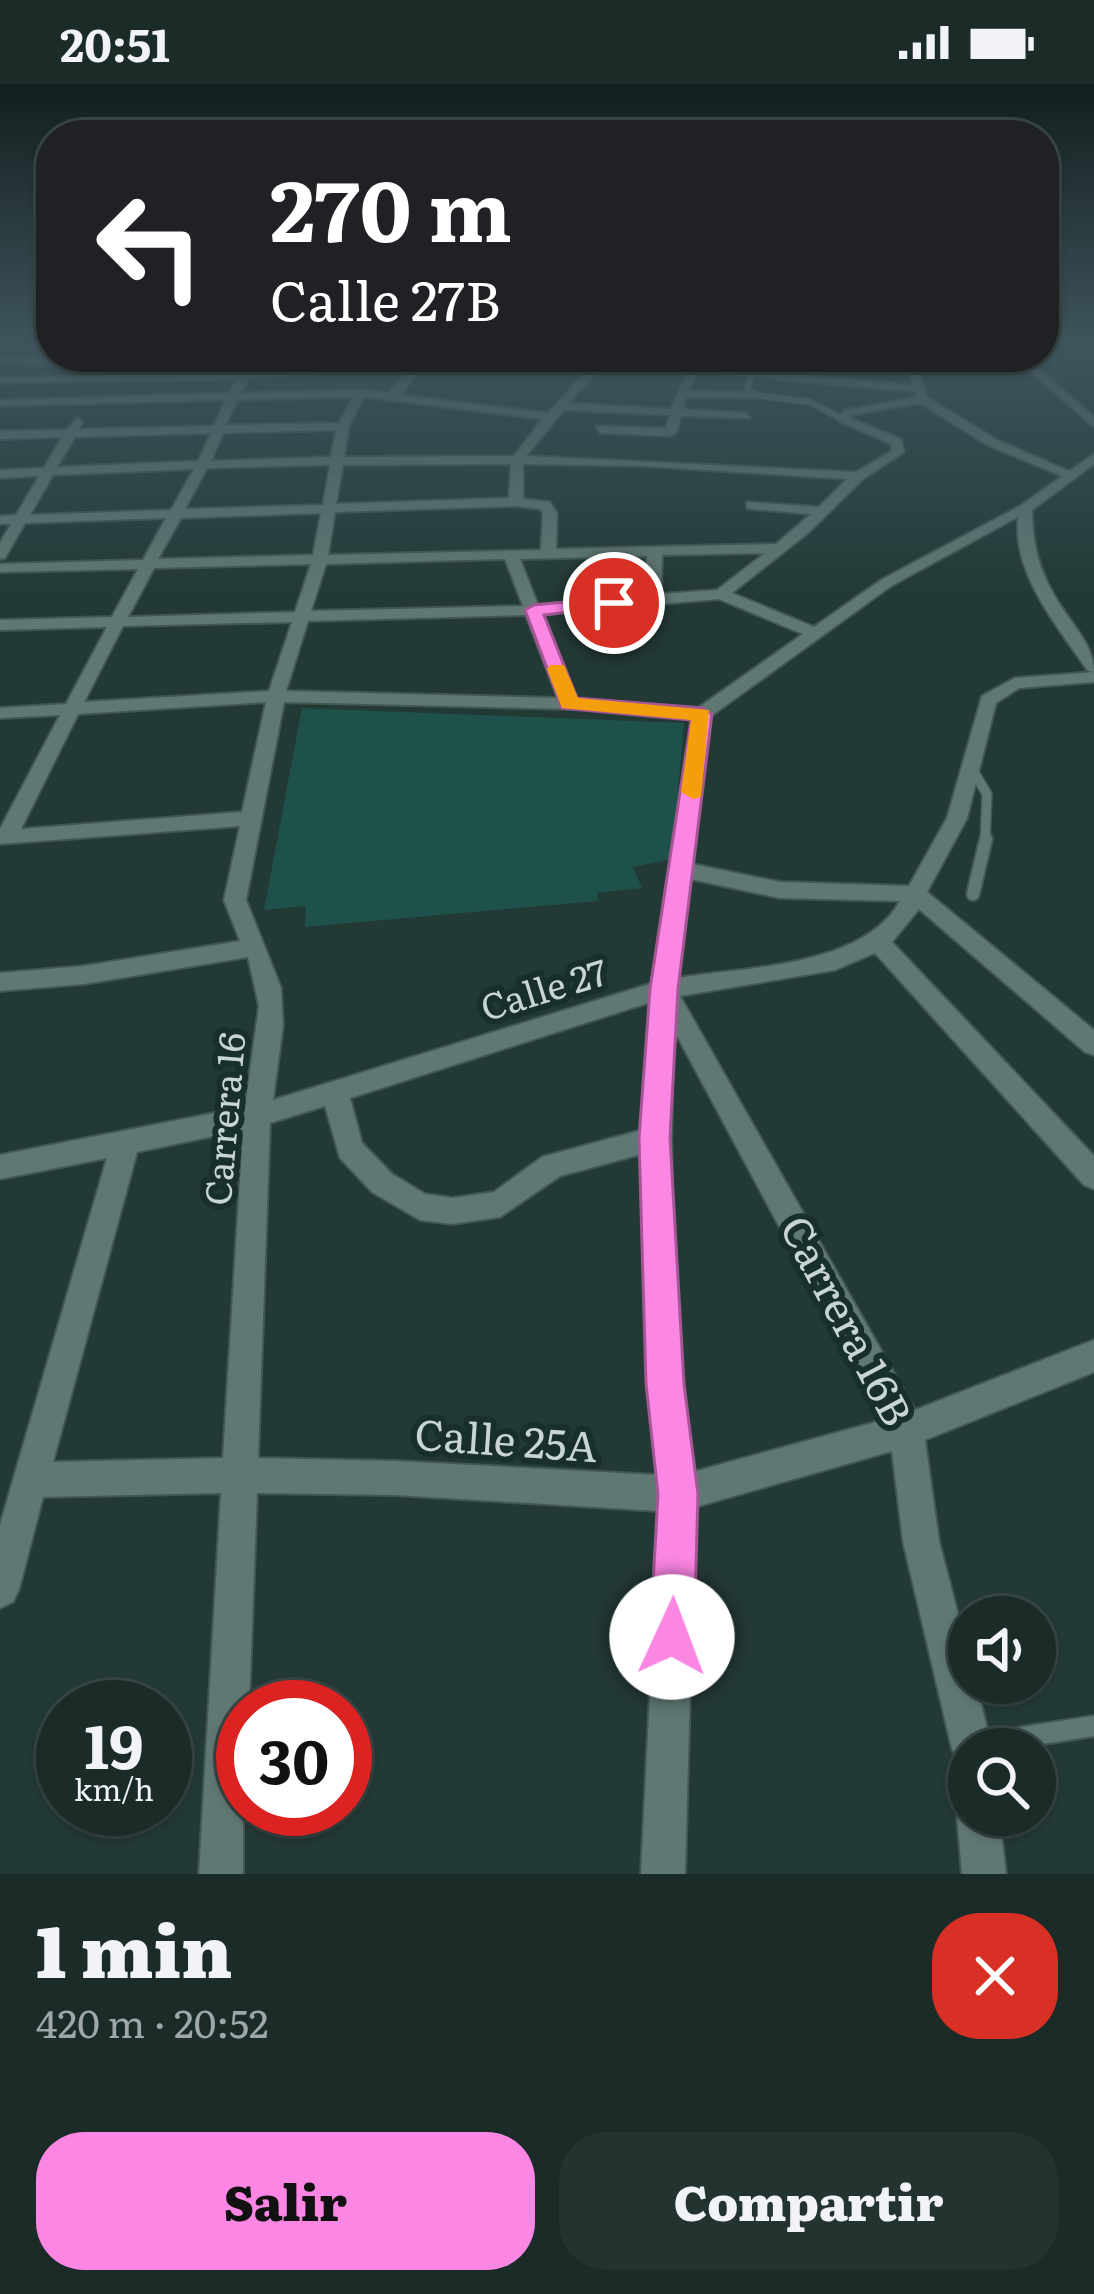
<!DOCTYPE html>
<html lang="es">
<meta charset="utf-8">
<style>
body{margin:0;font-family:Literata,serif;background:#233330;color:#f1f3f6;height:100vh;display:flex;flex-direction:column;font-size:45px;white-space:nowrap}
*{box-sizing:border-box;margin:0}
p{font-size:39px;color:#9fa7a8}
.icon{flex:none;width:66px;height:66px;fill:none;stroke:currentColor;stroke-width:2;stroke-linecap:round;stroke-linejoin:round}
.map{position:relative;height:1790px;overflow:hidden}
.panel{display:flex;flex-direction:column;background:#1a2b28;flex:1}
.panel>*{flex:none}
.top-card{position:absolute;left:36px;top:36px;width:1023px;height:252px;border-radius:48px;box-shadow:0 3px 9px #0004,0 0 0 3px #384745;background:#202124;color:#fff;overflow:hidden}
.buttons{position:absolute;left:948px;top:1512px;display:grid;gap:24px}
.buttons a{display:grid;place-items:center;width:108px;height:108px;border-radius:50%;background:#1a2b28;box-shadow:0 3px 9px #0004,0 0 0 3px #384745;font-size:60px}
.speed{position:absolute;left:36px;top:1596px;display:flex;gap:24px;font-size:60px;font-weight:700;text-align:center}
.speed>*{display:grid;place-content:center;width:156px;height:156px;border-radius:50%;background:#1a2b28;box-shadow:0 3px 9px #0004,0 0 0 3px #384745;line-height:1}
.speed small{font-size:30px;font-weight:400}
.speed .limit{border:18px solid #d22;background:#fff;color:#111}
.pin{position:absolute;display:grid;place-items:center;width:102px;height:102px;color:#fff;margin:-51px;border:6px solid #fff;border-radius:50%;box-shadow:0 3px 12px #0007}
.me{position:absolute;width:132px;margin:-66px;rotate:2deg;stroke-linejoin:round;filter:drop-shadow(0 0 9px #0008)}
.turn{display:flex;align-items:center;gap:42px;height:252px;padding:0 36px;font-size:54px}
.turn .icon{width:156px;height:156px;stroke-width:2.5}
.turn b{display:block;font-size:84px;line-height:102px}
.round{display:grid;place-items:center;flex:none;width:126px;height:126px;border-radius:48px;background:#233330}
.summary{display:flex;align-items:center;justify-content:space-between;height:204px;padding:0 36px}
h1{font-size:72px;font-weight:800;line-height:90px}
.cta{display:flex;gap:24px;margin-top:auto;padding:24px 36px}
.cta a{flex:1;height:138px;border-radius:48px;background:#fc86e4;color:#111;font-size:48px;font-weight:800;line-height:138px;text-align:center}
.cta a+a{background:#233330;color:#f1f3f6}
.status{display:flex;justify-content:space-between;align-items:center;height:84px;padding:0 60px;background:#1a2b28;direction:ltr}
.status svg{height:33px;fill:currentColor}
.map>svg:first-child{display:block}
</style>
<div class="status"><b>20:51</b><svg viewBox="0 0 49 12"><path d="M0 12V9h3v3zM5 12V6h3v6zM10 12V3h3v9zM15 12V0h3v12zM26 1h20v11H26zM47 4h2v5h-2z"/></svg></div>
<div class="map">
<svg width="1094" height="1790" viewBox="0 0 1094 1790">
<rect width="100%" height="100%" fill="#233936"/>
<polygon fill="#1f514b" points="302,624 684,639 672,775 633,783 642,804 597,809 598,817 305,843 306,822 264,826"/>
<g fill="none" stroke-linecap="round" stroke-linejoin="round">
<g stroke="#435654" stroke-width="8">
<polyline id="service-far3" points="753,288 747,305 754,311 810,318 842,335"/>
</g>
<g stroke="#435654" stroke-width="12">
<polyline id="service-far2" points="971,683 987,710 985,758"/>
</g>
<g stroke="#435654" stroke-width="16">
<polyline id="service-far1" points="973,810 986,755"/>
</g>
<g stroke="#435654" stroke-width="24">
<polyline id="service" points="977,1660 1094,1642"/>
</g>
<g stroke="#435654" stroke-width="4">
<g id="minor">
<polygon points="0,273 79,277 84,280 79,283 0,279"/>
<path d="M253 273H264L252 288 359 283 364 286 248 295 240 309 360 306 389 309 420 273H430L400 311 548 329 595 278 569 273 691 281 695 273H703L701 282 913 301 905 273H915L927 313 997 356 1078 391 1067 394 989 362 920 319 853 331 850 334 901 355 904 368 863 395 808 449 732 509 814 543 881 496 1020 422 1032 425 891 502 711 632 692 780 780 798 909 802 947 734 982 612 1015 594 1094 588V598L1019 604 996 619 967 734 927 808 1094 946V971L1085 968 919 825 892 858 1094 1072V1105L1084 1101 875 869 835 886 680 912 915 1326 1094 1256V1288L925 1356 939 1457 969 1573V1599H976L992 1665H969V1684L958 1679 952 1665 903 1457 892 1367 695 1423 685 1790H641L659 1427 395 1411 257 1409 249 1623H243V1790H199L221 1409 43 1413 19 1505 13 1518 0 1524V1441L107 1074 0 1095V1071L245 1023 259 922 248 873 84 900 0 907V889L84 882 240 857 224 816 240 742 0 760V745L60 631 0 634V624L66 620 107 543 0 546V536L112 533 138 485 0 488V480L143 476 166 434 25 439 5 474 0 475V459L11 440H0V432L16 431 39 392 0 394V386L44 384 62 353 0 355V347L67 346 77 334 83 338 79 345 214 342 225 316 0 322V316L229 309 237 295 0 299V293L241 289ZM605 279 688 287 671 325 569 319ZM698 288 915 308 916 313 845 326 838 333V337L891 360 892 367 856 388 526 372 564 326 670 331 666 344 596 342 600 349 671 352 677 348 681 332 750 334 746 329 683 325 686 313 754 314 760 311 754 308 688 307ZM353 313 339 339 226 341 237 316ZM364 313 542 335 514 372 344 373 349 342ZM336 346 331 373 211 377 223 349ZM211 349 198 377 57 383 75 353ZM511 380 509 414 336 420 343 381ZM523 380 644 382 847 395 819 423 747 418V424L752 425 811 430 776 460 556 465 557 429 550 418 523 415ZM321 381H330L323 421 185 425 207 384ZM194 385 171 426 30 431 53 391ZM516 422 540 425 543 429 541 466 328 471 335 428ZM321 429 313 471 158 475 181 434ZM765 469 717 506 661 510 662 471ZM647 472 645 512 538 521 520 475ZM505 475 523 522 311 527 326 480ZM311 480 295 528 128 533 154 484ZM719 515 803 550 698 624 576 615 542 530ZM526 531 558 614 286 607 308 537ZM292 538 269 607 84 618 123 542ZM266 618 242 728 21 745 78 630ZM284 618 614 626 692 634 653 899 273 1016 283 941 281 904 246 816ZM690 795 780 814 900 817C864 883 745 883 678 894ZM651 918 642 1046 542 1073 494 1108 452 1114 425 1110 392 1090 362 1059 350 1014ZM674 946 883 1336 693 1388C674 1242 667 1094 674 946ZM325 1022 340 1074 372 1108 420 1136 452 1140 500 1133 560 1092 642 1070 649 1300 658 1391 395 1377 258 1374 270 1039ZM243 1046 223 1374 53 1378 137 1068Z"/>
<polygon points="969,1714 969,1731 999,1731 1006,1790 962,1790 957,1731 963,1716"/>
</g>
</g>
<g stroke="#435654" stroke-width="4">
<g id="tertiary">
<polygon points="1014,273 1025,273 1094,333 1094,343"/>
<path d="M1094 370V380L1032 426C1032 457 1038 484 1054 511 1068 537 1094 559 1094 588L1088 587C1056 540 1006 483 1020 422Z"/>
</g>
</g>
<use href="#service-far3" stroke="#607874" stroke-width="6"/>
<use href="#service-far2" stroke="#607874" stroke-width="9"/>
<use href="#service-far1" stroke="#607874" stroke-width="12"/>
<use href="#service" stroke="#607874" stroke-width="20"/>
<use href="#minor" fill="#607874" fill-rule="evenodd"/>
<use href="#tertiary" fill="#607874" fill-rule="evenodd"/>
</g>
<linearGradient id="sky" x2="0" y2="1"><stop stop-color="#131f1e"/><stop offset="0.51" stop-color="#3f545d"/><stop offset="1" stop-color="#3f545d" stop-opacity="0"/></linearGradient>
<rect width="1094" height="512" fill="url(#sky)"/>
<polygon fill="#fc86e4" stroke="#a45794" stroke-width="3" points="614,513 622,519 620,522 544,531 577,614 702,624 712,630 678,905 670,1054 684,1300 698,1410 694,1553 688,1568 672,1575 657,1568 650,1553 658,1410 646,1300 639,1054 650,905 691,636 562,624 525,526 534,521"/>
<polygon fill="#f59e0b" points="550,581 564,581 578,614 709,626 701,713 693,715 681,708 691,636 562,624 547,585"/>
<g text-anchor="middle" stroke-width="12" stroke-linejoin="round" paint-order="stroke">
<g font-size="36" fill="#c8d5d3" stroke="#192f2c">
<text transform="translate(544 906) rotate(-17)" y="13">Calle 27</text>
<text transform="translate(225 1035) rotate(-85)" y="13">Carrera 16</text>
</g>
<g font-size="42" fill="#c8d5d3" stroke="#192f2c">
<text transform="translate(846 1237) rotate(62)" y="15">Carrera 16B</text>
<text transform="translate(506 1357) rotate(4)" y="15">Calle 25A</text>
</g>
</g>
</svg>
<div class="buttons">
<a><svg class="icon" aria-label="sound" viewBox="0 0 24 24"><path d="M4 9h4l5-4v14l-5-4H4zM17 9q2 3 0 6"/></svg></a>
<a><svg class="icon" aria-label="search" viewBox="0 0 24 24"><circle cx="10" cy="10" r="6"/><path d="M15 15l6 6"/></svg></a>
</div>
<div class="speed"><div>19<small>km/h</small></div><div class="limit">30</div></div>
<div class="pin" style="left:614px;top:519px;background:#d93025"><svg class="icon" aria-label="arrive" viewBox="0 0 24 24"><path d="M6 21V4h12l-3 4 3 4H6"/></svg></div>
<svg class="me" style="left:672px;top:1553px" viewBox="-20 -20 40 40"><circle r="19" fill="#fff"/><path d="M0-13L10 11 0 6-10 11z" fill="#fc86e4"/></svg>
<div class="top-card">
<div class="turn"><svg class="icon" aria-label="left" viewBox="0 0 24 24"><path d="M17 20v-9H6M10 6l-5 5 5 5"/></svg><div><b>270 m</b>Calle 27B</div></div>
</div>
</div>
<section class="panel">
<div class="summary"><div><h1>1 min</h1><p>420 m · 20:52</p></div><a class="round" style="background:#d93025;color:#fff"><svg class="icon" aria-label="close" viewBox="0 0 24 24"><path d="M6 6l12 12M18 6L6 18"/></svg></a></div>
<div class="cta"><a>Salir</a><a>Compartir</a></div>
</section>
